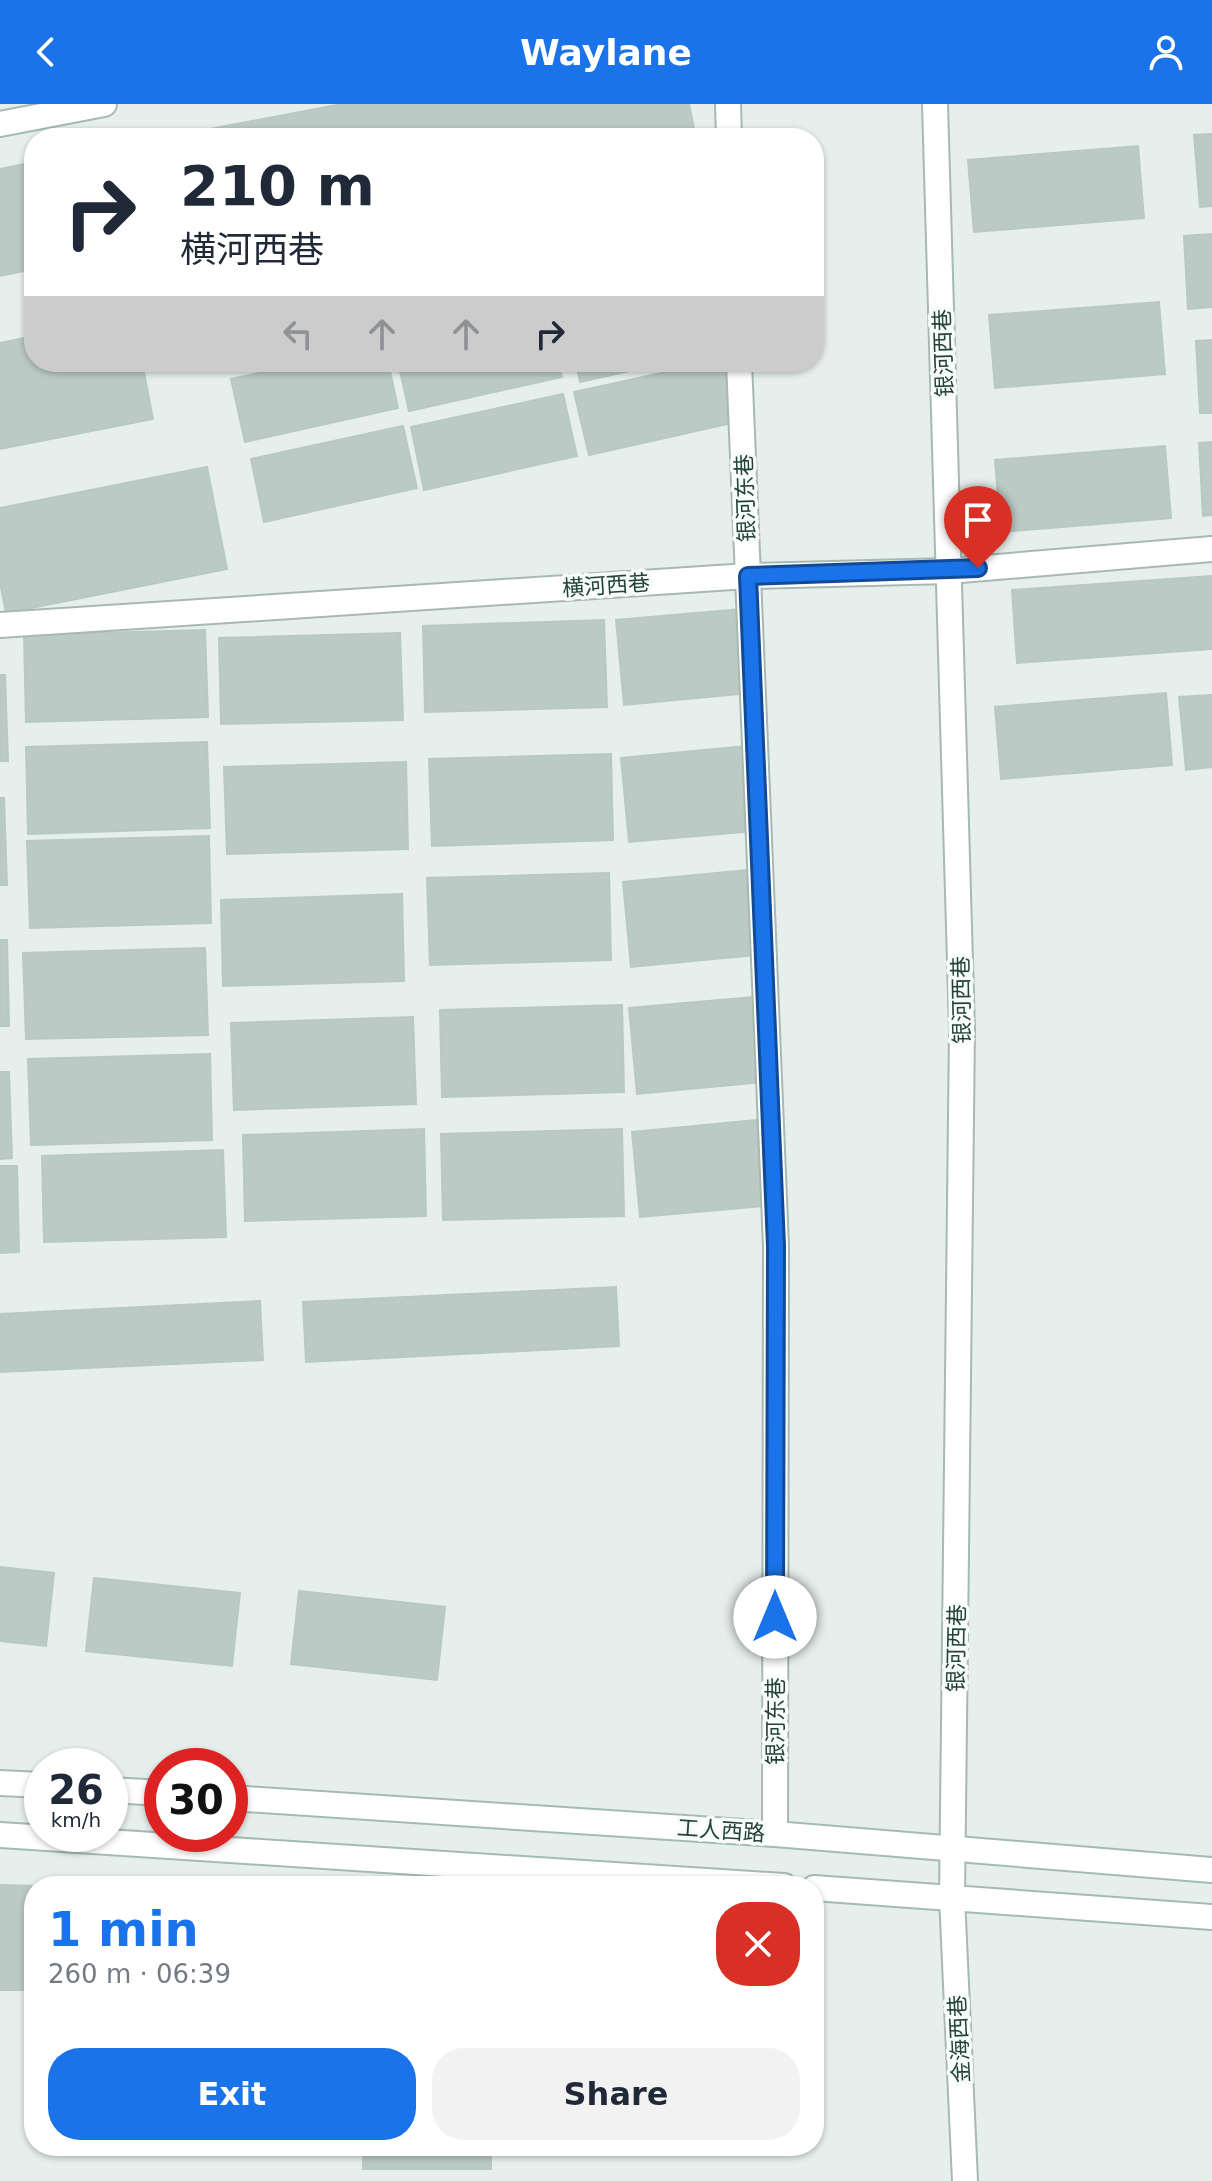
<!DOCTYPE html>
<meta charset="utf-8">
<style>
body{margin:0;font-family:"DejaVu Sans","Noto Sans SC",sans-serif;background:#f2f2f3;color:#1f2937;height:100vh;display:flex;flex-direction:column;font-size:30px;white-space:nowrap}
*{box-sizing:border-box;margin:0}
p{font-size:26px;color:#747a83}
.icon{flex:none;width:44px;height:44px;fill:none;stroke:currentColor;stroke-width:2;stroke-linecap:round;stroke-linejoin:round}
.map{position:relative;flex:1;overflow:hidden}
.panel{position:absolute;left:24px;top:1772px;width:800px;height:280px;display:flex;flex-direction:column;background:#fff;border-radius:32px;box-shadow:0 2px 6px #0004}
.panel>*{flex:none}
.banner{position:absolute;left:24px;top:24px;width:800px;height:244px;border-radius:32px;box-shadow:0 2px 6px #0004;background:#fff;color:#1f2937;overflow:hidden}
.speed{position:absolute;left:24px;top:1644px;display:flex;gap:16px;font-size:40px;font-weight:700;text-align:center}
.speed>*{display:grid;place-content:center;width:104px;height:104px;border-radius:50%;background:#fff;box-shadow:0 2px 6px #0004;line-height:1}
.speed small{font-size:20px;font-weight:400}
.speed .limit{border:12px solid #d22;background:#fff;color:#111}
.pin{position:absolute;display:grid;place-items:center;width:68px;height:68px;color:#fff;margin:-82px -34px;border-radius:50% 50% 50% 0;rotate:-45deg;box-shadow:0 0 8px #0007}
.pin .icon{rotate:45deg}
.me{position:absolute;width:88px;margin:-44px;rotate:0deg;stroke-linejoin:round;filter:drop-shadow(0 0 6px #0008)}
.turn{display:flex;align-items:center;gap:28px;height:168px;padding:0 24px;font-size:36px}
.turn .icon{width:104px;height:104px;stroke-width:2.5}
.turn b{display:block;font-size:56px;line-height:68px}
.lanes{display:flex;align-items:center;height:76px;padding:0 24px;background:#0003;justify-content:center;gap:40px;direction:ltr}
.lanes .off{opacity:.35}
.round{display:grid;place-items:center;flex:none;width:84px;height:84px;border-radius:32px;background:#f2f2f3}
.headline{display:flex;align-items:center;justify-content:space-between;height:136px;padding:0 24px}
h1{font-size:48px;font-weight:700;line-height:60px;color:#1a73e8}
.primary-button{display:flex;gap:16px;margin-top:auto;padding:16px 24px}
.primary-button a{flex:1;height:92px;border-radius:32px;background:#1a73e8;color:#fff;font-size:32px;font-weight:700;line-height:92px;text-align:center}
.primary-button a+a{background:#f2f2f3;color:#1f2937}
header{display:flex;justify-content:space-between;align-items:center;height:104px;padding:0 24px;background:#1a73e8;color:#fff;font-size:36px;font-weight:700}
.map>svg:first-child{display:block}
</style>
<header><svg class="icon" aria-label="back" viewBox="0 0 24 24"><path d="M15 5l-7 7 7 7"/></svg>Waylane<svg class="icon" aria-label="person" viewBox="0 0 24 24"><circle cx="12" cy="8" r="4"/><path d="M4 21q1-7 8-7t8 7"/></svg></header>
<div class="map">
<svg width="1212" height="2077" viewBox="0 0 1212 2077">
<rect width="100%" height="100%" fill="#e6efeb"/>
<g fill="#bbcac4" stroke="#b8c9c2" stroke-width="2">
<polygon points="342,0 689,0 696,34 163,34"/>
<polygon points="1212,30 1212,102 1200,103 1194,31"/>
<polygon points="1138,42 1144,114 974,128 968,56"/>
<polygon points="34,58 34,165 0,172 0,65"/>
<polygon points="1212,130 1212,203 1188,205 1184,132"/>
<polygon points="1159,198 1165,270 995,284 989,211"/>
<polygon points="34,232 34,258 142,258 153,315 0,345 0,239"/>
<polygon points="1212,236 1212,309 1200,309 1196,237"/>
<polygon points="227,258 257,258 228,264"/>
<polygon points="310,258 388,258 398,304 245,338 231,275"/>
<polygon points="398,258 558,258 562,273 409,307"/>
<polygon points="576,258 670,258 580,278"/>
<polygon points="712,258 728,258 741,317 589,351 574,288"/>
<polygon points="563,290 577,352 424,386 411,323"/>
<polygon points="403,322 417,384 264,418 251,355"/>
<polygon points="1212,338 1212,411 1203,412 1199,339"/>
<polygon points="1165,342 1171,414 1001,428 995,356"/>
<polygon points="207,363 227,465 6,509 0,478 0,404"/>
<polygon points="1212,472 1212,545 1017,559 1012,486"/>
<polygon points="741,505 749,589 624,601 616,516"/>
<polygon points="604,516 607,603 425,608 423,522"/>
<polygon points="205,526 208,613 26,618 24,531"/>
<polygon points="400,529 403,616 221,620 219,534"/>
<polygon points="0,571 5,571 8,657 0,657"/>
<polygon points="1166,589 1172,661 1001,675 995,603"/>
<polygon points="1212,591 1212,663 1186,666 1179,593"/>
<polygon points="207,638 210,724 28,730 26,643"/>
<polygon points="746,642 754,727 629,738 621,654"/>
<polygon points="611,650 613,736 432,742 429,655"/>
<polygon points="406,658 408,745 227,750 224,663"/>
<polygon points="0,694 4,694 7,781 0,781"/>
<polygon points="209,732 211,819 30,824 27,737"/>
<polygon points="747,766 755,851 631,863 623,778"/>
<polygon points="609,769 611,856 430,861 427,774"/>
<polygon points="402,790 404,877 223,882 221,796"/>
<polygon points="0,836 7,836 9,922 0,922"/>
<polygon points="205,844 208,931 26,935 23,849"/>
<polygon points="753,893 762,978 637,990 629,904"/>
<polygon points="622,901 624,988 442,993 440,906"/>
<polygon points="413,913 416,1000 234,1006 231,919"/>
<polygon points="210,950 212,1036 31,1041 28,955"/>
<polygon points="0,968 9,968 12,1054 0,1055"/>
<polygon points="756,1016 764,1102 640,1113 632,1028"/>
<polygon points="424,1025 426,1112 245,1117 243,1031"/>
<polygon points="622,1025 624,1112 443,1116 441,1030"/>
<polygon points="223,1046 226,1133 44,1138 42,1052"/>
<polygon points="0,1062 17,1062 19,1148 0,1149"/>
<polygon points="616,1183 619,1242 306,1258 303,1198"/>
<polygon points="260,1197 263,1256 0,1268 0,1210"/>
<polygon points="0,1463 54,1469 46,1542 0,1537"/>
<polygon points="94,1474 240,1489 232,1562 86,1547"/>
<polygon points="299,1487 445,1503 437,1576 291,1560"/>
<polygon points="0,1781 43,1782 34,1782 34,1886 0,1886"/>
<rect x="363" y="2042" width="128" height="23"/>
</g>
<g fill="none" stroke-linecap="round" stroke-linejoin="round">
<g stroke="#a8b8b2" stroke-width="28">
<g id="minor">
<polyline points="728,0 729,34"/>
<polyline points="935,0 962,926 952,1793 965,2077"/>
<polyline points="739,258 776,1142 775,1730"/>
<polyline points="0,521 748,472 949,467 1212,445"/>
</g>
</g>
<g stroke="#a4bbb3" stroke-width="28">
<g id="secondary">
<polyline points="0,20 104,0"/>
<polyline points="0,1679 42,1681"/>
<polyline points="110,1686 162,1689"/>
<polyline points="230,1694 775,1730 1212,1766"/>
<polyline points="0,1731 784,1782"/>
<polyline points="814,1784 1212,1813"/>
</g>
</g>
<use href="#minor" stroke="#fff" stroke-width="24"/>
<use href="#secondary" stroke="#fff" stroke-width="24"/>
</g>
<g fill="none" stroke-linecap="round" stroke-linejoin="round">
<g stroke="#114b97" stroke-width="20">
<polyline id="route" points="775,1513 776,1142 748,472 978,464"/>
</g>
<use href="#route" stroke="#1a73e8" stroke-width="14"/>
</g>
<g text-anchor="middle" stroke-width="7" stroke-linejoin="round" paint-order="stroke">
<g font-size="22" fill="#24423a" stroke="#f7fbf9">
<text transform="translate(943 249) rotate(-92)" y="8">银河西巷</text>
<text transform="translate(745 394) rotate(-92)" y="8">银河东巷</text>
<text transform="translate(606 481) rotate(-4)" y="8">横河西巷</text>
<text transform="translate(961 896) rotate(-91)" y="8">银河西巷</text>
<text transform="translate(956 1544) rotate(-89)" y="8">银河西巷</text>
<text transform="translate(775 1617) rotate(-90)" y="8">银河东巷</text>
<text transform="translate(721 1726) rotate(4)" y="8">工人西路</text>
<text transform="translate(959 1935) rotate(-93)" y="8">金海西巷</text>
</g>
</g>
</svg>
<div class="speed"><div>26<small>km/h</small></div><div class="limit">30</div></div>
<div class="pin" style="left:978px;top:464px;background:#d93025"><svg class="icon" aria-label="arrive" viewBox="0 0 24 24"><path d="M6 21V4h12l-3 4 3 4H6"/></svg></div>
<svg class="me" style="left:775px;top:1513px" viewBox="-20 -20 40 40"><circle r="19" fill="#fff"/><path d="M0-13L10 11 0 6-10 11z" fill="#1a73e8"/></svg>
<div class="banner">
<div class="turn"><svg class="icon" aria-label="right" viewBox="0 0 24 24"><path d="M7 20v-9h11M14 6l5 5-5 5"/></svg><div><b>210 m</b>横河西巷</div></div>
<div class="lanes"><svg class="icon off" aria-label="left" viewBox="0 0 24 24"><path d="M17 20v-9H6M10 6l-5 5 5 5"/></svg><svg class="icon off" aria-label="ahead" viewBox="0 0 24 24"><path d="M12 20V5M6 11l6-6 6 6"/></svg><svg class="icon off" aria-label="ahead" viewBox="0 0 24 24"><path d="M12 20V5M6 11l6-6 6 6"/></svg><svg class="icon" aria-label="right" viewBox="0 0 24 24"><path d="M7 20v-9h11M14 6l5 5-5 5"/></svg></div>
</div>
<section class="panel">
<div class="headline"><div><h1>1 min</h1><p>260 m · 06:39</p></div><a class="round" style="background:#d93025;color:#fff"><svg class="icon" aria-label="close" viewBox="0 0 24 24"><path d="M6 6l12 12M18 6L6 18"/></svg></a></div>
<div class="primary-button"><a>Exit</a><a>Share</a></div>
</section>
</div>
